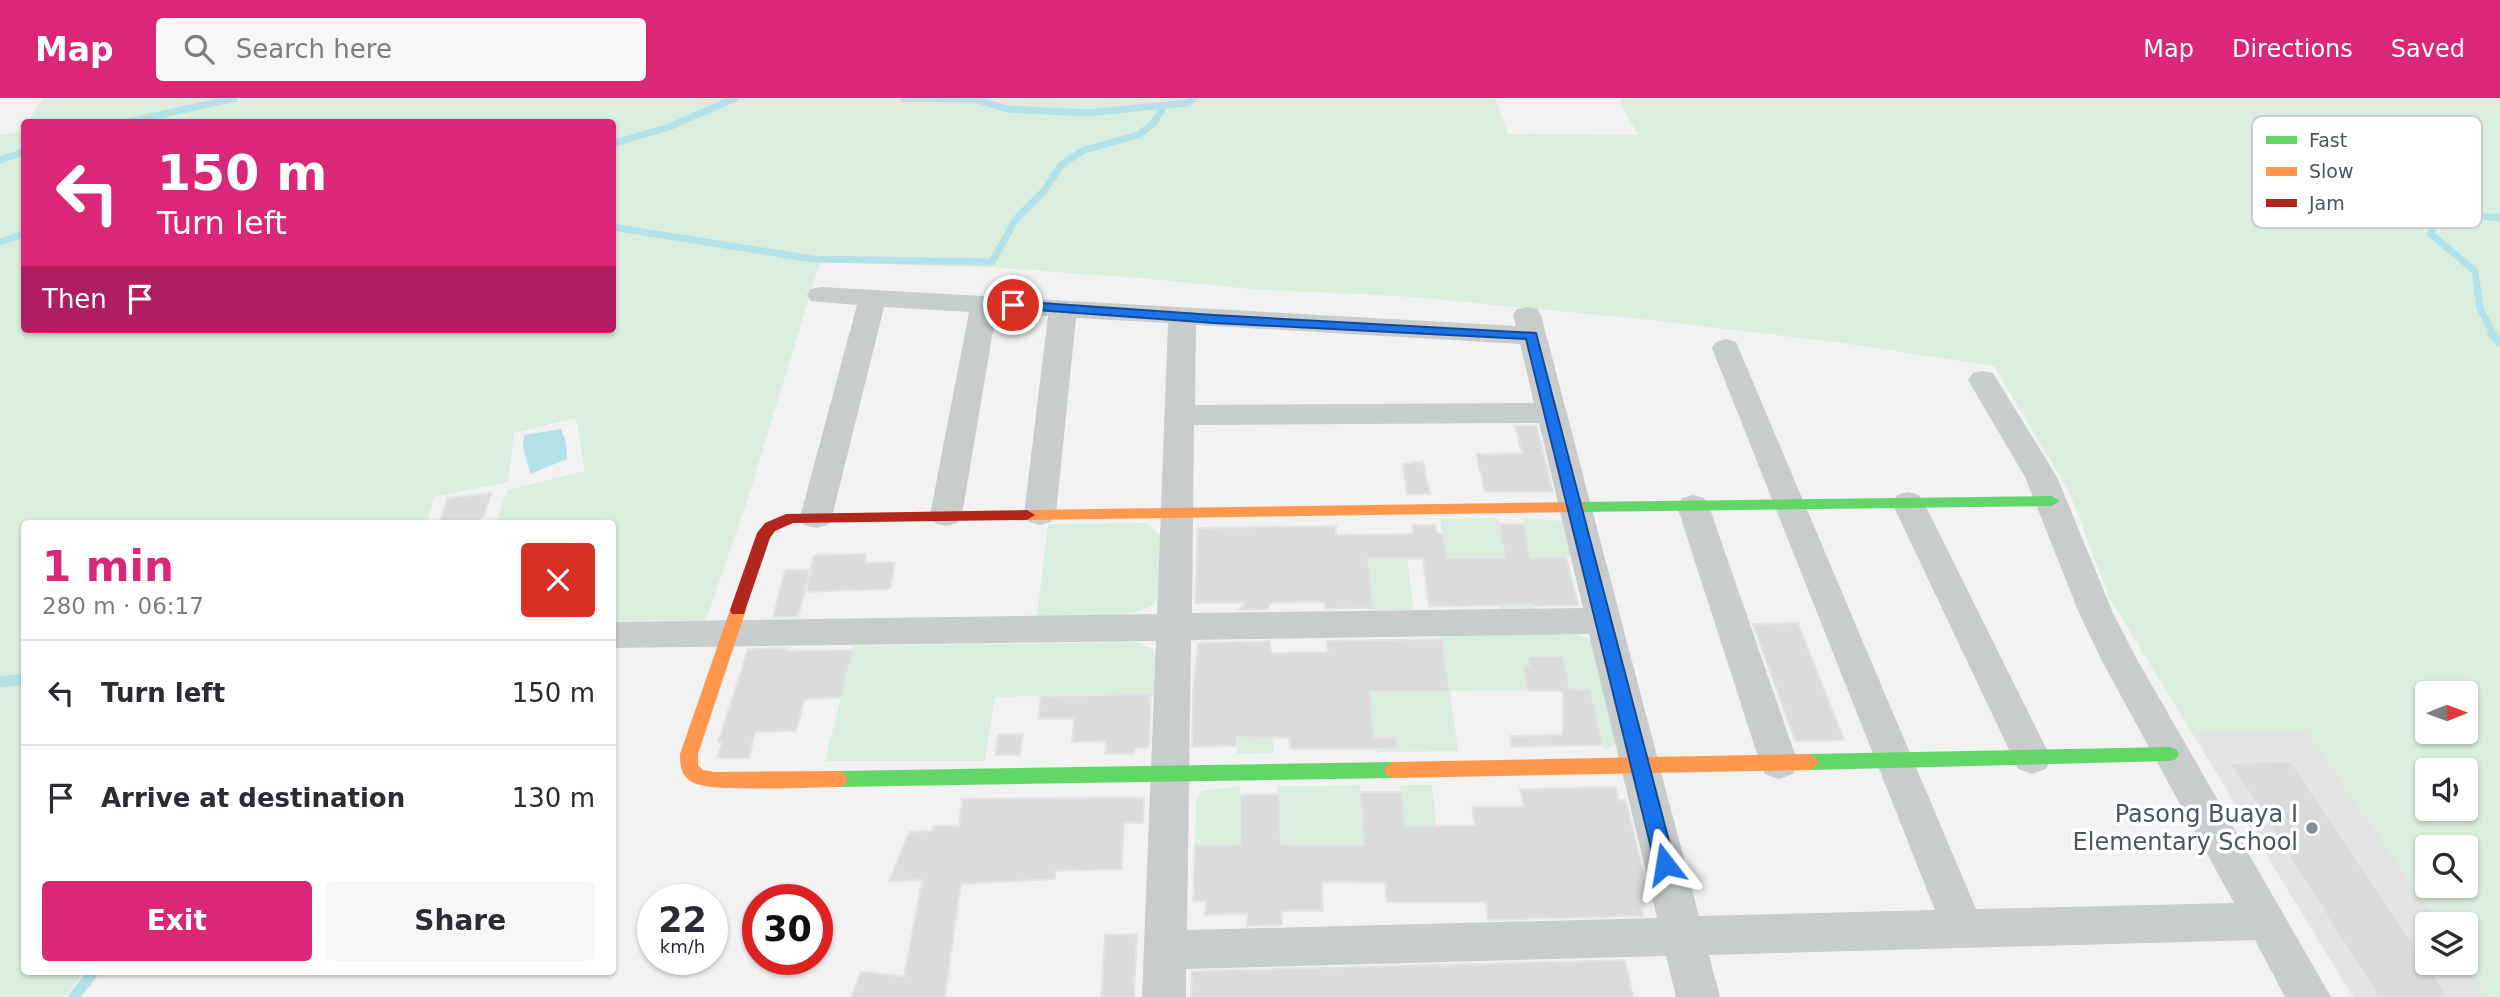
<!DOCTYPE html>
<meta charset="utf-8">
<style>
body{margin:0;font-family:"DejaVu Sans",sans-serif;background:#f7f7f7;color:#2b2b33;height:100vh;display:flex;flex-direction:column;font-size:26px;white-space:nowrap}
*{box-sizing:border-box;margin:0}
p{font-size:23px;color:#7c7c81}
.icon{flex:none;width:38px;height:38px;fill:none;stroke:currentColor;stroke-width:2;stroke-linecap:round;stroke-linejoin:round}
.map{position:relative;flex:1;overflow:hidden}
.sheet{position:absolute;left:21px;top:422px;width:595px;height:455px;display:flex;flex-direction:column;background:#fff;border-radius:7px;box-shadow:0 2px 5px #0004}
.sheet>*{flex:none}
.hud{position:absolute;left:21px;top:21px;width:595px;height:214px;border-radius:7px;box-shadow:0 2px 5px #0004;background:#db2777;color:#fff;overflow:hidden}
.needle{width:46px;rotate:89deg}
.controls{position:absolute;left:2415px;top:583px;display:grid;gap:14px}
.controls a{display:grid;place-items:center;width:63px;height:63px;border-radius:7px;background:#fff;box-shadow:0 2px 5px #0004;font-size:35px}
.speed{position:absolute;left:637px;top:786px;display:flex;gap:14px;font-size:35px;font-weight:700;text-align:center}
.speed>*{display:grid;place-content:center;width:91px;height:91px;border-radius:50%;background:#fff;box-shadow:0 2px 5px #0004;line-height:1}
.speed small{font-size:18px;font-weight:400}
.speed .limit{border:10px solid #d22;background:#fff;color:#111}
.pin{position:absolute;display:grid;place-items:center;width:60px;height:60px;color:#fff;margin:-30px;border:4px solid #fff;border-radius:50%;box-shadow:0 2px 7px #0007}
.me{position:absolute;width:77px;margin:-38px;rotate:346deg;stroke-linejoin:round;filter:drop-shadow(0 0 5px #0008)}
.turn{display:flex;align-items:center;gap:24px;height:147px;padding:0 21px;font-size:32px}
.turn .icon{width:91px;height:91px;stroke-width:2.5}
.turn b{display:block;font-size:49px;line-height:60px}
.then{display:flex;align-items:center;height:66px;padding:0 21px;background:#0003;gap:14px;font-size:26px}
.round{display:grid;place-items:center;flex:none;width:74px;height:74px;border-radius:7px;background:#f7f7f7}
.headline{display:flex;align-items:center;justify-content:space-between;height:119px;padding:0 21px}
h1{font-size:42px;font-weight:600;line-height:52px;color:#db2777}
.button{display:flex;gap:14px;margin-top:auto;padding:14px 21px}
.button a{flex:1;height:80px;border-radius:7px;background:#db2777;color:#fff;font-size:28px;font-weight:600;line-height:80px;text-align:center}
.button a+a{background:#f7f7f7;color:#2b2b33}
ul{padding:0;list-style:none}
li{display:flex;align-items:center;gap:21px;height:105px;padding:0 21px;border-top:2px solid #e1e1e2}
li div{flex:1}
li b{display:block;font-size:26px}
li em{font-style:normal}
header{display:flex;align-items:center;gap:42px;box-sizing:border-box;height:98px;padding:0 35px;background:#db2777;color:#fff}
header strong{font-size:33px}
nav{display:flex;gap:38px;margin-inline-start:auto;font-size:24px}
.search{width:490px;height:63px;background:#f7f7f7;display:flex;align-items:center;gap:18px;box-sizing:border-box;padding:0 24px;border-radius:7px;color:#7c7c81;font-size:26px}
.map>svg:first-child{display:block}
</style>
<header>
<strong>Map</strong>
<div class="search"><svg class="icon" aria-label="search" viewBox="0 0 24 24"><circle cx="10" cy="10" r="6"/><path d="M15 15l6 6"/></svg>Search here</div>
<nav><a>Map</a><a>Directions</a><a>Saved</a></nav>
</header>
<div class="map">
<svg width="2500" height="899" viewBox="0 0 2500 899">
<rect width="100%" height="100%" fill="#f2f2f2"/>
<polygon fill="#e4e3e3" points="2307,632 2439,826 2427,826 2427,864 2466,865 2489,899 2353,899 2192,635"/>
<g fill="#d9eedf" fill-rule="evenodd">
<path d="M43 0H1495L1508 36 1639 37 1625 15 1620 0H2500V899H2489L2466 865V826H2439L2307 633 2192 635 2109 499 2069 393 1994 268 1842 245 1650 222 1414 199 1251 191 1150 181 1001 170 820 164 748 400 706 522 613 523 612 425H496L507 392 585 373 576 320 514 335 508 384 434 399 427 425H24V873H85L65 899H0V37L22 33 24 29V231H612V24H28ZM2427 595H2466V634H2427ZM2427 672H2466V710H2427ZM2427 749H2466V788H2427Z"/>
<polygon points="1497,420 1500,433 1526,477 1533,511 1500,512 1493,471 1447,460 1440,421"/>
<polygon points="1522,420 1564,423 1576,459 1530,460"/>
<path d="M1146 425 1160 436C1160 452 1163 488 1157 501 1145 525 1062 518 1037 519L1048 426Z"/>
<polygon points="1368,461 1407,461 1414,512 1373,512"/>
<polygon points="1570,535 1587,540 1594,546 1618,643 1605,653 1590,591 1450,593 1458,653 1376,654 1370,593 1450,592 1441,536"/>
<path d="M1134 544C1165 549 1157 572 1156 596L995 599 985 663H825L854 548Z"/>
<polygon points="1271,594 1274,655 1237,656 1237,595"/>
<polygon points="1360,687 1364,747 1195,747 1196,706 1202,693 1240,688 1240,726 1280,725 1278,688"/>
<polygon points="1400,687 1432,687 1438,746 1406,746"/>
</g>
<polygon fill="#b2e2e7" points="561,331 566,345 567,361 530,376 523,348 524,337"/>
<g fill="none" stroke-linecap="round" stroke-linejoin="round">
<g stroke="#b2e2e7" stroke-width="7">
<polyline points="904,0 974,1 1008,11 1087,15 1187,5 1194,0"/>
<polyline points="128,24 235,0"/>
<polyline points="612,46 669,29 735,0"/>
<polyline points="0,62 24,54"/>
<polyline points="612,129 813,161 992,164 1016,121 1044,93 1061,67 1084,52 1138,37 1153,26 1164,8"/>
<polyline points="0,144 24,136"/>
<polyline points="2494,237 2480,211 2475,173 2431,136 2433,128 2472,117 2500,120"/>
</g>
<polyline stroke="#b2e2e7" stroke-width="9" points="2492,236 2500,244"/>
<g stroke="#b2e2e7" stroke-width="11">
<polyline points="0,584 24,581"/>
<polyline points="74,899 94,873"/>
</g>
</g>
<g fill="#dbdbdc" stroke="#e3e4e4" stroke-width="2">
<polygon points="1515,328 1537,328 1553,394 1485,394 1476,356 1522,355"/>
<polygon points="1423,363 1430,396 1407,396 1403,366"/>
<polygon points="491,395 483,419 480,420 478,425 439,425 448,400"/>
<polygon points="1499,426 1524,426 1530,460 1566,459 1578,507 1533,508 1532,506 1429,509 1423,461 1368,461 1373,510 1325,511 1325,504 1269,505 1269,511 1237,512 1245,505 1195,505 1198,430 1336,428 1336,437 1413,436 1412,427 1435,427 1437,436 1443,436 1447,460 1505,460"/>
<polygon points="866,456 865,465 895,464 890,491 805,494 814,457"/>
<polygon points="811,471 798,519 773,519 785,472"/>
<polygon points="1798,525 1844,642 1795,643 1753,526"/>
<polygon points="1442,541 1450,593 1370,594 1374,640 1396,639 1397,651 1290,651 1289,640 1237,639 1237,648 1192,649 1193,595 1198,545 1270,543 1271,555 1328,554 1327,543"/>
<polygon points="790,550 789,553 853,552 841,600 805,601 796,633 755,634 749,660 717,660 722,644 718,644 748,551"/>
<polygon points="1527,558 1563,558 1570,591 1590,591 1603,647 1512,649 1510,638 1563,637 1563,593 1528,593 1523,568 1529,568"/>
<polygon points="1151,596 1149,650 1135,650 1134,656 1105,656 1106,643 1072,644 1074,621 1038,621 1041,598"/>
<polygon points="998,636 1023,636 1020,657 995,657"/>
<polygon points="2291,663 2449,899 2378,899 2230,665"/>
<polygon points="1616,689 1619,702 1626,702 1650,802 1642,811 1643,818 1488,822 1486,804 1387,804 1385,785 1322,784 1323,813 1282,813 1282,827 1247,828 1247,816 1205,817 1206,803 1193,803 1195,747 1240,747 1240,697 1279,696 1281,747 1364,747 1360,694 1401,694 1405,728 1475,728 1472,709 1524,709 1520,691"/>
<polygon points="1132,699 1144,700 1143,725 1124,725 1122,771 1055,773 1055,781 961,786 945,899 851,899 861,873 904,879 922,782 889,783 909,734 932,733 933,728 959,728 962,701"/>
<polygon points="1137,836 1134,899 1101,899 1105,837"/>
<polygon points="1625,862 1633,899 1191,899 1192,873"/>
</g>
<g fill="none" stroke-linecap="round" stroke-linejoin="round">
<g fill="#c9cccd" fill-rule="evenodd">
<path d="M821 189 1516 228 1513 217 1517 211 1527 209 1537 211 1541 217 1699 818 1935 812 1712 250 1716 244 1726 241 1736 244 1976 811 2234 805 2103 565 2079 515 2025 379 1968 282 1973 275 1983 273 1993 275 2057 379 2113 515 2135 558 2331 899H2285L2255 842 1709 857 1720 899H1676L1666 858 1186 871V899H1142L1156 543 612 550V524L1157 516 1168 225 1076 220 1056 416 1051 424 1040 427 1029 424 1024 416 1048 218 996 215 962 417 957 425 946 428 935 425 930 417 969 214 884 209 832 419 828 427 816 430 804 427 800 419 857 207 811 203 807 197 811 191ZM1196 227 1520 246 1534 305 1195 307ZM1539 325 1583 510 1192 515 1194 327ZM1589 536 1657 820 1187 832 1191 542Z"/>
<polygon points="1908,394 1919,397 1924,405 2051,660 2046,671 2032,676 2018,671 2013,660 1892,405 1897,397"/>
<polygon points="1693,397 1704,400 1709,408 1798,665 1793,676 1779,681 1765,676 1760,665 1677,408 1682,400"/>
</g>
<g fill="#63d668" fill-rule="evenodd">
<polygon points="2052,398 2060,403 2052,408 1579,414 1571,409 1579,404"/>
<polygon points="2170,649 2176,651 2179,656 2176,661 2170,663 1809,672 1803,669 1800,664 1803,659 1809,656"/>
<polygon points="1393,664 1399,667 1402,672 1399,677 1393,680 839,689 833,686 830,681 833,676 839,673"/>
</g>
<g fill="#ff974d" fill-rule="evenodd">
<polygon points="1579,404 1587,409 1579,414 1027,422 1019,417 1027,412"/>
<path d="M738 506 744 508 746 512 698 656V667L703 672 714 674 839 673 845 676 848 681 845 686 839 689C813 689 708 695 692 684 681 678 680 668 680 656L730 512 732 508Z"/>
<polygon points="1809,656 1815,659 1818,664 1815,669 1809,672 1393,680 1387,677 1384,672 1387,667 1393,664"/>
</g>
<polygon fill="#b3261e" fill-rule="evenodd" points="1027,412 1035,417 1027,422 793,425 775,433 770,440 744,516 732,516 730,512 757,435 765,425 786,416"/>
</g>
<polygon fill="#1a73e8" stroke="#114b97" stroke-width="2" points="1013,203 1214,217 1536,235 1675,766 1672,772 1665,774 1658,772 1655,766 1526,241 1214,225 1008,210 1008,204"/>
<circle fill="#858d90" stroke="#fff" stroke-width="2.5" cx="2312" cy="730" r="7"/>
<g text-anchor="middle" stroke-width="7" stroke-linejoin="round" paint-order="stroke">
<g font-size="24" fill="#4b565c" stroke="#fff" text-anchor="end">
<text x="2298" y="724">Pasong Buaya I<tspan x="2298" dy="28">Elementary School</tspan></text>
</g>
</g>
<rect x="2252" y="18" width="230" height="112" rx="10" fill="#fff" stroke="#c9ccce" stroke-width="2"/>
<rect x="2266" y="38" width="31" height="8" fill="#63d668"/>
<rect x="2266" y="69" width="31" height="9" fill="#ff974d"/>
<rect x="2266" y="101" width="31" height="8" fill="#b3261e"/>
<g font-size="19" fill="#4b565c">
<text x="2309" y="49">Fast</text>
<text x="2309" y="80">Slow</text>
<text x="2309" y="112">Jam</text>
</g>
</svg>
<div class="controls">
<a><svg class="needle" viewBox="-14 -14 28 28"><path d="M0-13l5 13h-10z" fill="#e53935"/><path d="M0 13l5-13h-10z" fill="#7c7c81"/></svg></a>
<a><svg class="icon" aria-label="sound" viewBox="0 0 24 24"><path d="M4 9h4l5-4v14l-5-4H4zM17 9q2 3 0 6"/></svg></a>
<a><svg class="icon" aria-label="search" viewBox="0 0 24 24"><circle cx="10" cy="10" r="6"/><path d="M15 15l6 6"/></svg></a>
<a><svg class="icon" aria-label="layers" viewBox="0 0 24 24"><path d="M12 4l9 5-9 5-9-5zM3 14l9 5 9-5"/></svg></a>
</div>
<div class="speed"><div>22<small>km/h</small></div><div class="limit">30</div></div>
<div class="pin" style="left:1013px;top:207px;background:#d93025"><svg class="icon" aria-label="arrive" viewBox="0 0 24 24"><path d="M6 21V4h12l-3 4 3 4H6"/></svg></div>
<svg class="me" style="left:1665px;top:766px" viewBox="-20 -20 40 40"><path d="M0-17L14 15 0 8-14 15z" fill="#1a73e8" stroke="#fff" stroke-width="4"/></svg>
<div class="hud">
<div class="turn"><svg class="icon" aria-label="left" viewBox="0 0 24 24"><path d="M17 20v-9H6M10 6l-5 5 5 5"/></svg><div><b>150 m</b>Turn left</div></div>
<div class="then">Then<svg class="icon" aria-label="arrive" viewBox="0 0 24 24"><path d="M6 21V4h12l-3 4 3 4H6"/></svg></div>
</div>
<section class="sheet">
<div class="headline"><div><h1>1 min</h1><p>280 m · 06:17</p></div><a class="round" style="background:#d93025;color:#fff"><svg class="icon" aria-label="close" viewBox="0 0 24 24"><path d="M6 6l12 12M18 6L6 18"/></svg></a></div>
<ul>
<li><svg class="icon" aria-label="left" viewBox="0 0 24 24"><path d="M17 20v-9H6M10 6l-5 5 5 5"/></svg><div><b>Turn left</b></div><em>150 m</em></li>
<li><svg class="icon" aria-label="arrive" viewBox="0 0 24 24"><path d="M6 21V4h12l-3 4 3 4H6"/></svg><div><b>Arrive at destination</b></div><em>130 m</em></li>
</ul>
<div class="button"><a>Exit</a><a>Share</a></div>
</section>
</div>
